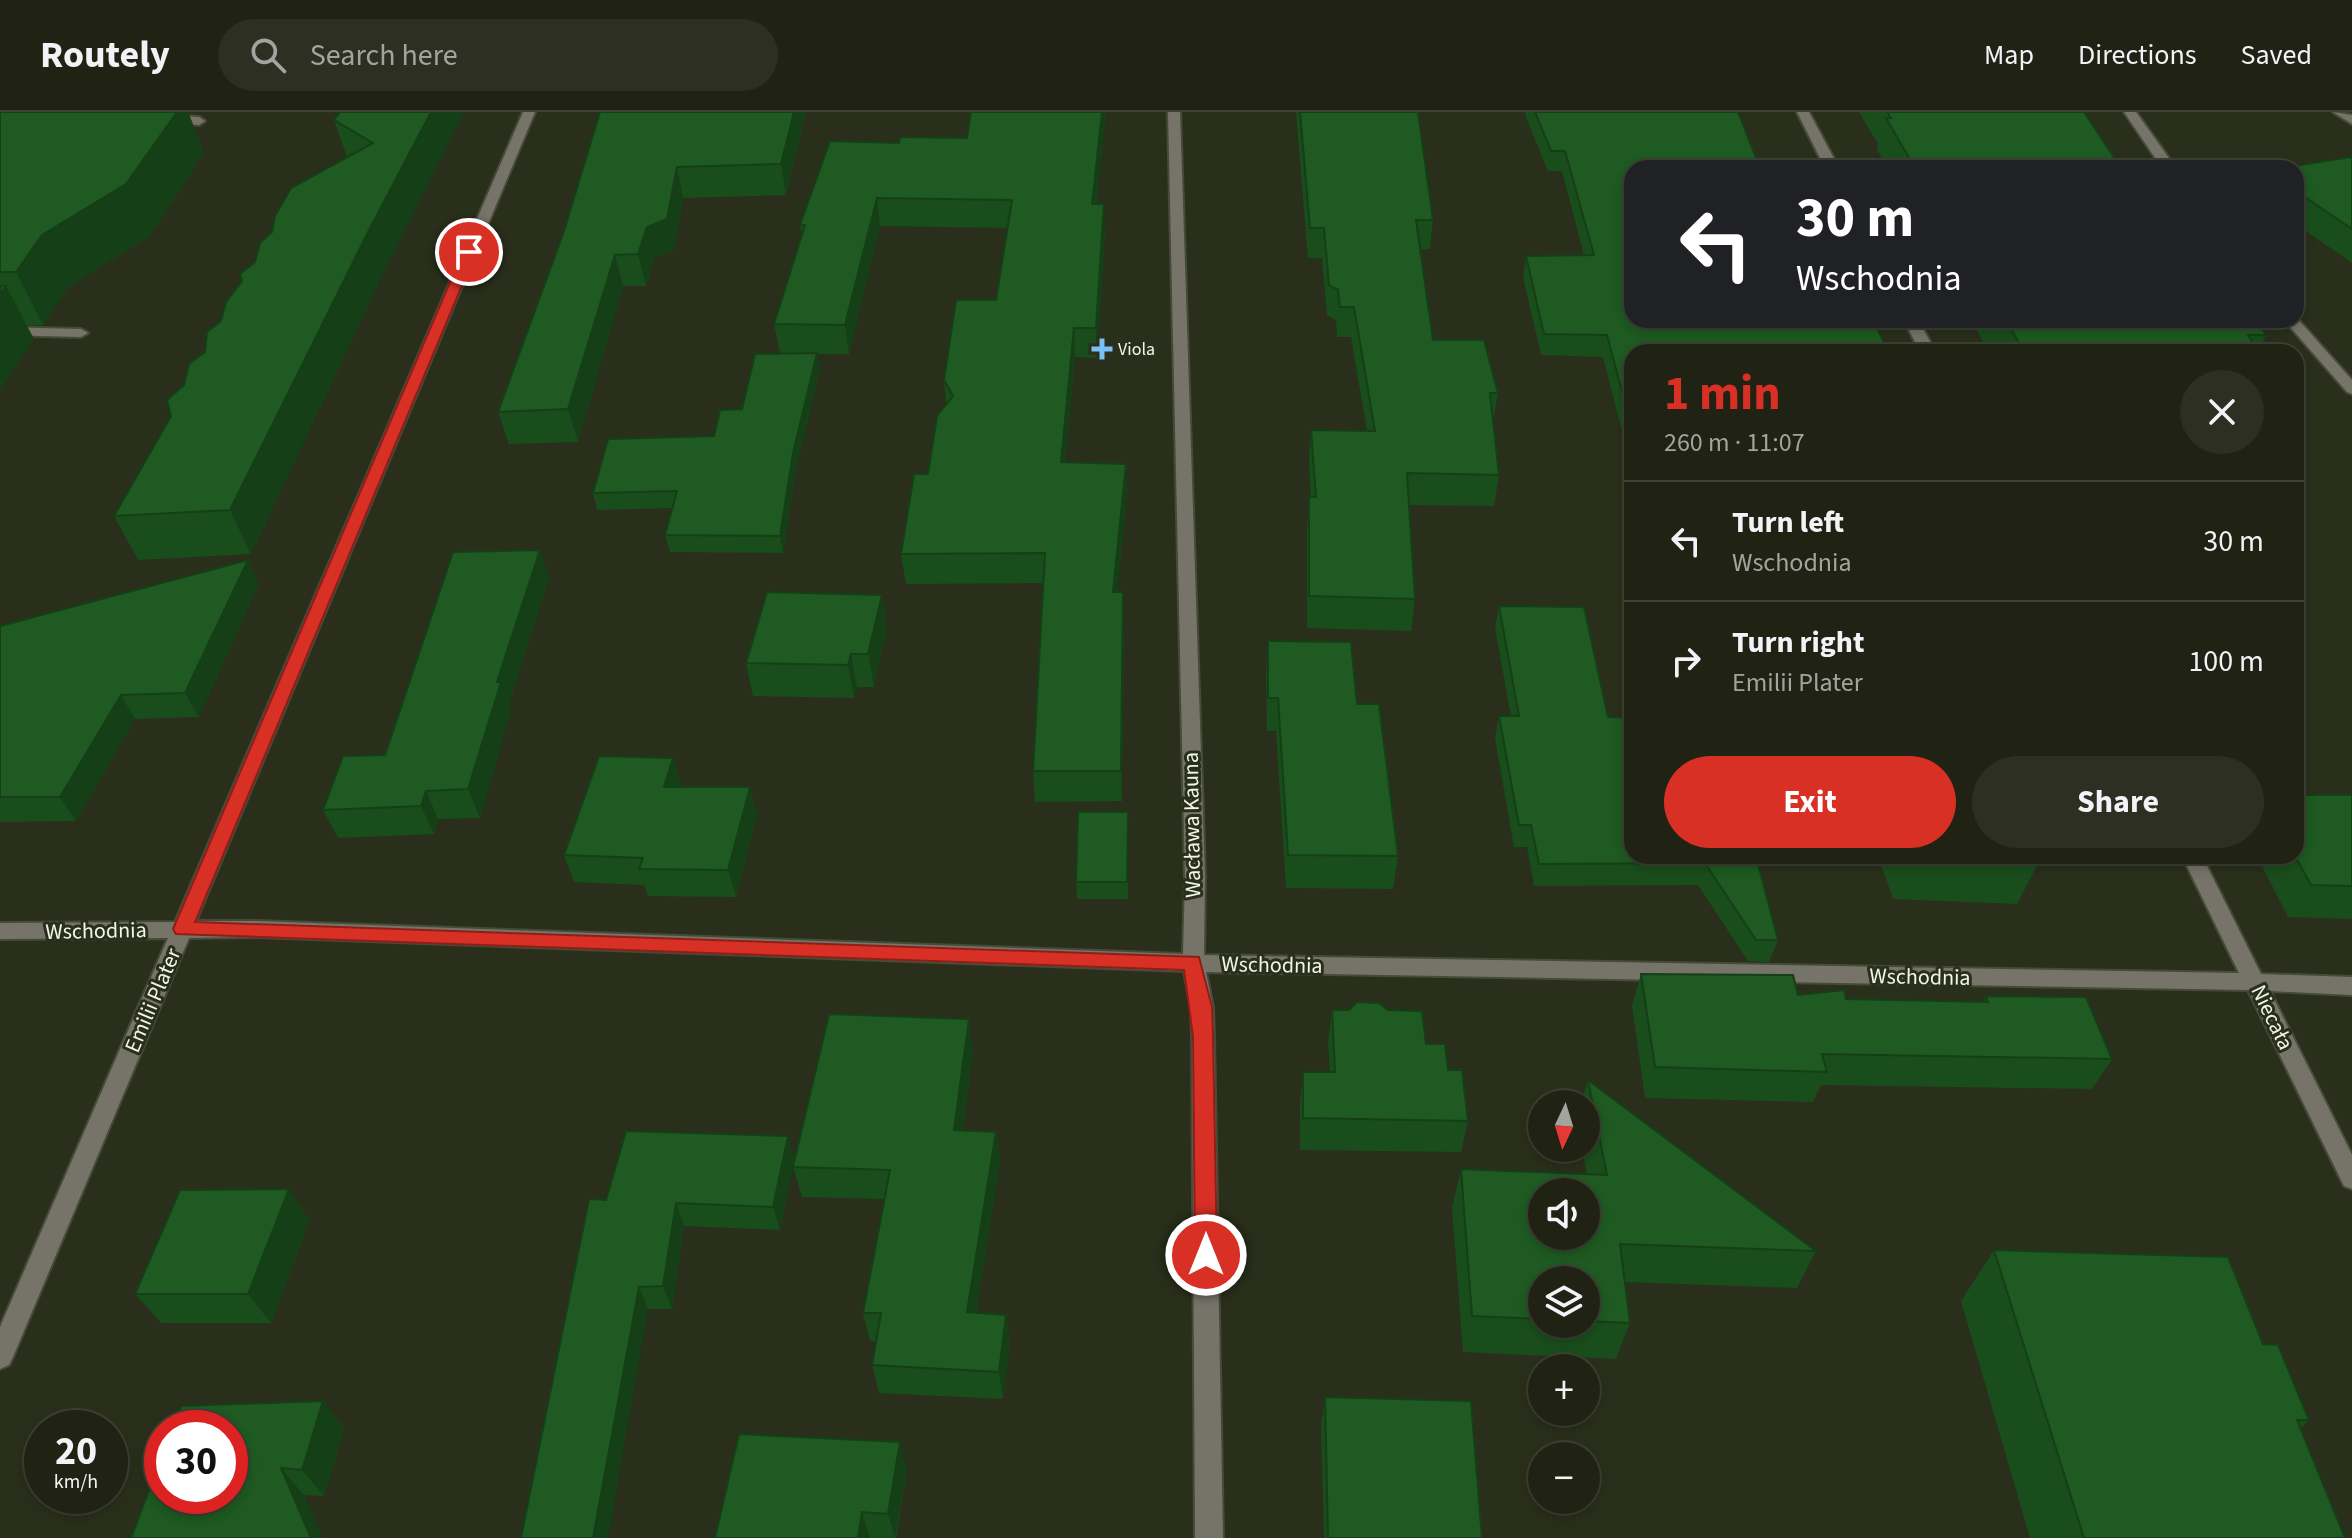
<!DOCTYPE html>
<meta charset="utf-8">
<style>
body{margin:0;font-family:"Source Sans 3",sans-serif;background:#2d2f22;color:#f1f3f6;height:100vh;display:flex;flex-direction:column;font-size:30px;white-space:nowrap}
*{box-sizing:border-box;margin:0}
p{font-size:26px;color:#a2a4a0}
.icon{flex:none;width:44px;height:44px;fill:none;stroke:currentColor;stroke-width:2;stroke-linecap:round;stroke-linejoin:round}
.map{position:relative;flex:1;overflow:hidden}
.drawer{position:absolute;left:1624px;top:232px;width:680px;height:520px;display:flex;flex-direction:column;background:#202314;border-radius:24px;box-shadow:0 4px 12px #0003,0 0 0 2px #3d4034}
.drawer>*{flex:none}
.guide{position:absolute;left:1624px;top:48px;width:680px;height:168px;border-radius:24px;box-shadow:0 4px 12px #0003,0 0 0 2px #3d4034;background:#202124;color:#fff;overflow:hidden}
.needle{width:52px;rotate:184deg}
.fabs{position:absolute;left:1528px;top:978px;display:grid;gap:16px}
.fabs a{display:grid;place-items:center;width:72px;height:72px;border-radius:50%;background:#202314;box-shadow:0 4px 12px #0003,0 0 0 2px #3d4034;font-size:40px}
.speed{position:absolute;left:24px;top:1298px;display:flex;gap:16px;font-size:40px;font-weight:700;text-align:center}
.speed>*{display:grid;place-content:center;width:104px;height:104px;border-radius:50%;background:#202314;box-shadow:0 4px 12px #0003,0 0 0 2px #3d4034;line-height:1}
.speed small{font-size:20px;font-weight:400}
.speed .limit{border:12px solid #d22;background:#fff;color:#111}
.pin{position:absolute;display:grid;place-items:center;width:68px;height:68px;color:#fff;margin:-34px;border:4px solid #fff;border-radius:50%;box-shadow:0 2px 8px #0007}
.me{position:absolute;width:88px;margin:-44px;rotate:0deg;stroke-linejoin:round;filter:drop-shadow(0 0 6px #0008)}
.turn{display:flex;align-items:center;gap:28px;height:168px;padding:0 40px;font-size:36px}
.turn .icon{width:104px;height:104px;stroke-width:2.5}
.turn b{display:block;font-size:56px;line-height:68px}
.round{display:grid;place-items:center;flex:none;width:84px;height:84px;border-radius:42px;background:#2d2f22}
.summary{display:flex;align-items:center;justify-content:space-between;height:136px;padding:0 40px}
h1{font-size:48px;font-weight:700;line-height:60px;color:#d93025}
.action{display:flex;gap:16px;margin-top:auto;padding:16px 40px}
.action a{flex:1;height:92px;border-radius:48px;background:#d93025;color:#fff;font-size:32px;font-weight:700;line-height:92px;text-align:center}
.action a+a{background:#2d2f22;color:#f1f3f6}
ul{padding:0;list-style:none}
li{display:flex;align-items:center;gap:24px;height:120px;padding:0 40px;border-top:2px solid #3d4034}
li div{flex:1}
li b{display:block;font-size:30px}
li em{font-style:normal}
header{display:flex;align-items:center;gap:48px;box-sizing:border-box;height:112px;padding:0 40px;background:#202314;border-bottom:2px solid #3d4034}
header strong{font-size:38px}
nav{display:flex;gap:44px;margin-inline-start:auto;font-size:28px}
.search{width:560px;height:72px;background:#2d2f22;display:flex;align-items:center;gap:20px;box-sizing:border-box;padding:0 28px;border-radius:44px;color:#a2a4a0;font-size:30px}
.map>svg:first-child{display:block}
</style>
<header>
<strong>Routely</strong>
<div class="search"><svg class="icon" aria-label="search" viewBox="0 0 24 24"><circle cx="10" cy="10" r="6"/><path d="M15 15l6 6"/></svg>Search here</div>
<nav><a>Map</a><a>Directions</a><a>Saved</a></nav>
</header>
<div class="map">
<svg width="2352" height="1426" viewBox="0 0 2352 1426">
<rect width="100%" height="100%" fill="#2a2f1b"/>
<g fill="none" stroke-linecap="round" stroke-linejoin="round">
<g stroke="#464b38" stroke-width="4">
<g id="minor">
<polygon points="523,0 535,0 196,809 258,809 1183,842 1185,765 1168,0 1180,0 1205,765 1204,843 2239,861 2182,744 2202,744 2261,862 2352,865 2352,883 2270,879 2352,1043 2352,1077 2344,1074 2248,878 1206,860 1213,895 1214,924 1223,1426 1195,1426 1192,924 1191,895 1184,859 258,825 189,826 13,1245 9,1253 0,1257 0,1215 168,826 0,827 0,811 175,810"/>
<polygon points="1797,0 1809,0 1839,56 1825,56"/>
<polygon points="2124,0 2136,0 2176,56 2162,56"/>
<polygon points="2333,0 2352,3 2352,12"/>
<polygon points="164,3 199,5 205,9 199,13 160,10 160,4"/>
<polygon points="2296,205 2352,268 2352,282 2347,280 2284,208 2296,208"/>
<polygon points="1904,208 1918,208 1936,240 1920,240"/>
<polygon points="0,215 81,217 88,221 81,225 0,223"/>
</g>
</g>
<use href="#minor" fill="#767369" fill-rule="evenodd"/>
</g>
<g fill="#1a4d1c" fill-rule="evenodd">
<polygon points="0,0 188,0 204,40 150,124 68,175 43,213 26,213 34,227 0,277"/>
<polygon points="464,0 382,164 251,442 138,448 114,404 171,304 184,273 205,240 242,169 255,150 272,120 347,45 334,8"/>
<polygon points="600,0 806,0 786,83 683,86 674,138 654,146 646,174 623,174 578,330 509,332 498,300 564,119"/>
<polygon points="971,0 1106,0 1096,92 1105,120 1097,246 1075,245 1065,351 1126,352 1127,382 1117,480 1124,510 1122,689 1035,690 1033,659 1043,471 906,472 901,442 928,362 946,292 944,268 996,188 1008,116 880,114 849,242 817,242 820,258 796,358 783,441 670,440 665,423 672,396 597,398 593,381 714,324 742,297 780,241 774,212 802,123 800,113 899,31 967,26"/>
<polygon points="1296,0 1418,0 1433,108 1430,137 1420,137 1433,228 1498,281 1493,309 1499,363 1494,394 1409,393 1415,487 1411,519 1307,516 1307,417 1309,385 1311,385 1309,349 1311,318 1367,319 1351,225 1337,225 1336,208 1327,203 1322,146 1308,146"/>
<polygon points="1526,0 1738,0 1632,240 1632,335 1626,335 1603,245 1541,243 1523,165 1526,144 1584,143 1562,59 1548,59 1525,3"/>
<polygon points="1859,0 2084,0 2121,56 1887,56 1877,37 1878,32"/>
<polygon points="2352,46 2352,151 2296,112 2296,56"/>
<polygon points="1971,208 2256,208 2266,223 2258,239 2259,240 1989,240"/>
<polygon points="540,438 549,466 509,592 511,598 480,706 438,707 434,722 338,726 323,698 385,643"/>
<polygon points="259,472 199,605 135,607 76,709 0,710 0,514"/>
<polygon points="882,483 887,516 874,575 857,575 854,586 753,584 746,551"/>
<polygon points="1499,494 1608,605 1756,744 1778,828 1769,850 1748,849 1698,773 1534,774 1527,735 1514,735 1495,626 1499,604 1511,604 1495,516"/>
<polygon points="1268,529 1357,592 1398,744 1393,777 1286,776 1276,619 1267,619 1266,562"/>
<polygon points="673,646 681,673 680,675 750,675 757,703 736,785 648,784 644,773 574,770 564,743"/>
<polygon points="2352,683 2352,807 2288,805 2257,744 2296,744"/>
<polygon points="1128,717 1128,787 1077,787 1076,770"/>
<polygon points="1878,744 2037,744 2039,750 2017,792 1893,787"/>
<polygon points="1641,862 1798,883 1846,887 1983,890 1986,884 2112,947 2092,977 1821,973 1813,990 1645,986 1632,893"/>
<polygon points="1332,898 1426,932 1448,958 1468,1009 1461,1040 1300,1038 1300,992 1303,960 1330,960 1328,930"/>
<polygon points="973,938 963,1018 996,1020 1000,1050 976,1201 1006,1203 1010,1230 1003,1287 879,1281 872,1253 876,1229 870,1229 863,1201 884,1087 802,1085 793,1055"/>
<path d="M1588 968 1816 1139 1797 1176 1625 1170 1630 1211 1616 1247 1463 1240 1452 1096 1461 1057 1587 1062 1582 1036H1586V992H1581ZM1542 1168H1586V1212H1542Z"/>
<polygon points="788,1024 794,1048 780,1118 684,1114 672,1197 648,1197 589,1087 606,1088"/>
<polygon points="310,1108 271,1211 161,1211 135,1182"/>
<polygon points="1994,1138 2263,1232 2309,1308 2300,1317 2345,1426 2030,1426 1961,1189"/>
<polygon points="1325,1285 1482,1426 1324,1426 1321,1313"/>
<polygon points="323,1289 344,1317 324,1384 304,1383 131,1426"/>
<polygon points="907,1357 896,1426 715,1426"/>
</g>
<g fill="#153f17">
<polygon points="177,0 188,0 204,40 150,124 68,175 43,213 16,160 42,123"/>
<polygon points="431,0 464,0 382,164 251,442 230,398 367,122"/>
<polygon points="794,0 806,0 786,83 781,52"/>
<polygon points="1102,0 1106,0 1094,120 1092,92"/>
<polygon points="677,55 683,86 674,138 654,146 646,174 638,142 647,115"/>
<polygon points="877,86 880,114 849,242 845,213"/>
<polygon points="1104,92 1105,120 1097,246 1096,216"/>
<polygon points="615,143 623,174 578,330 568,297"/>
<polygon points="6,174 34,227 0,277 0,182"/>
<polygon points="1074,216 1075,245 1062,380 1061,350"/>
<polygon points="817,241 820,258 796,358 783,441 780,424 793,341"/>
<polygon points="1126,352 1127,382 1114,511 1113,480"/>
<polygon points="540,438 549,466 509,592 511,598 480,706 468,677 497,570"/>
<polygon points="248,448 259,472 199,605 185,581"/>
<polygon points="1123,480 1124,510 1122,689 1121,659"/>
<polygon points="882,483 887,516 874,575 868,542"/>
<polygon points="851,542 857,575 854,586 848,553"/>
<polygon points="121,583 135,607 76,709 60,685"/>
<polygon points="673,646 681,673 673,702 664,675"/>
<polygon points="750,675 757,703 736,785 728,758"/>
<polygon points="426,679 438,707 434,722 421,694"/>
<polygon points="969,907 973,938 959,1048 954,1018"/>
<polygon points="996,1020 1000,1050 972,1228 967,1200"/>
<polygon points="788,1024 794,1048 780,1118 773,1095"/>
<polygon points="289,1077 310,1108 271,1211 248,1182"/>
<polygon points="676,1091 684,1114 672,1197 663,1174"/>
<polygon points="639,1175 648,1197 608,1426 593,1426"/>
<polygon points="1006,1203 1010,1230 1003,1287 999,1260"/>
<polygon points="323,1289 344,1317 324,1384 302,1358"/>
<polygon points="900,1330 907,1357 895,1426 888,1402"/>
<polygon points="281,1356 304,1383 323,1426 311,1426"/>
<polygon points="862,1400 870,1426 858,1426"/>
</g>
<g fill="#1e5a21" stroke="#153f17" stroke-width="2" fill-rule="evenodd">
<polygon points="0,0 177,0 126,72 42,123 16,160 0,160"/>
<polygon points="340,0 431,0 367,122 230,398 114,404 171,304 167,288 184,273 189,252 205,240 207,220 221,209 226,190 242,169 240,162 255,150 260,131 272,120 275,104 291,76 373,31 334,8"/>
<polygon points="600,0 794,0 781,52 677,55 667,107 647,115 638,142 615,143 568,297 498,300 564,119"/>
<polygon points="971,0 1102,0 1092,92 1104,92 1096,216 1074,216 1061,350 1126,352 1113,480 1123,480 1121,659 1033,659 1045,441 901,442 914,362 928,362 937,304 953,284 944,268 956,188 996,188 1012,88 877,86 845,213 774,212 805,113 800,113 830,29 899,31 900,25 967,26"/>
<polygon points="1300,0 1418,0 1433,108 1416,108 1433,228 1484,228 1498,281 1490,281 1499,363 1407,361 1415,487 1309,484 1309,385 1316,385 1311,318 1375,319 1354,195 1340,195 1338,178 1329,173 1324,116 1310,116"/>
<polygon points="1535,0 1738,0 1760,56 1632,56 1632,208 1873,208 1889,240 1632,240 1632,313 1631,313 1607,223 1544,222 1526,144 1594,143 1565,39 1551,39"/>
<polygon points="1887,0 2084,0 2121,56 1915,56 1886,6 1891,6"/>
<polygon points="2351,45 2352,46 2352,117 2296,79 2296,56 2282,56"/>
<polygon points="0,174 6,174 0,182"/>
<polygon points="2006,208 2256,208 2266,223 2248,223 2259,240 2024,240"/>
<polygon points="817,241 793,341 780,424 665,423 677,379 593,381 608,327 714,324 720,298 742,297 755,242"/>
<polygon points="540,438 497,570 501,570 468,677 426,679 421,694 323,698 343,644 385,643 453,440"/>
<polygon points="248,448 185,581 121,583 60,685 0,685 0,514"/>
<polygon points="767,480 882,483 868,542 851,542 848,553 746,551"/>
<polygon points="1499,494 1584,495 1608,605 1632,606 1632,744 1756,744 1778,828 1756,828 1705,751 1539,752 1531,713 1519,713 1499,604 1519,604"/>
<polygon points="1268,529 1351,530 1357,592 1379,592 1398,744 1288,743 1278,586 1268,586"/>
<polygon points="599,644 673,646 664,675 750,675 728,758 639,757 643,746 564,743"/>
<polygon points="2296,683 2352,683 2352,774 2311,773 2295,744"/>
<polygon points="1078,700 1128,700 1127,770 1076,770"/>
<polygon points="1912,744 2037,744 2039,750 1912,745"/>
<polygon points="1641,862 1793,863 1798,883 1844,878 1846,887 1988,890 1986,884 2086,885 2112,947 1822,942 1827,960 1655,955"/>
<polygon points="1357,890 1379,891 1388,898 1422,899 1426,932 1445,932 1448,958 1462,958 1468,1009 1303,1006 1303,960 1335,960 1332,898 1349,898"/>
<polygon points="829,902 969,907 954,1018 996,1020 967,1200 1006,1203 999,1260 872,1253 881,1201 863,1201 890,1058 793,1055"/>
<path d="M1588 968 1816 1139 1620 1132 1630 1211 1586 1209V1168H1542V1207L1472 1204 1461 1057 1607 1063ZM1542 1080H1586V1124H1542Z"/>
<polygon points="626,1019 788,1024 773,1095 676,1091 663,1174 639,1175 593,1426 521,1426 589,1087 606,1088"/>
<polygon points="289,1077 248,1182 135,1182 180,1078"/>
<polygon points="1994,1138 2228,1145 2263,1232 2278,1233 2309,1308 2297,1308 2345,1426 2084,1426"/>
<polygon points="1325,1285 1471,1289 1482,1426 1328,1426"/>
<polygon points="323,1289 302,1358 281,1356 311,1426 131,1426 162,1344 162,1384 230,1384 230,1316 172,1316 181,1294"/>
<polygon points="739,1322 900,1330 888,1402 862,1400 858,1426 715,1426"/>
</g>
<polygon fill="#d93025" stroke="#8d1f18" stroke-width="2" points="469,136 476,140 195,810 1199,845 1212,895 1213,924 1217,1143 1214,1150 1206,1153 1198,1150 1195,1143 1193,924 1184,858 176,822 173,817 463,140"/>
<path fill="#79bff8" stroke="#2a2f1b" stroke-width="3" d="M1098 225h8v8h8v8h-8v8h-8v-8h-8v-8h8z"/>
<g text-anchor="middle" stroke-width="6" stroke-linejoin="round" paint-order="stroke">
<g font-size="18" fill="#f1f4e8" stroke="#2a2f1b" text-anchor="start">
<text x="1118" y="243">Viola</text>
</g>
<g font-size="22" fill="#f1f4e8" stroke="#2a2f1b">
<text transform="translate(1191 713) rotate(-91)" y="8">Wacława Kauna</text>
<text transform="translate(96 818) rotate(-1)" y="8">Wschodnia</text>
<text transform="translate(1272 852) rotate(1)" y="8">Wschodnia</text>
<text transform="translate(1920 864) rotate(1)" y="8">Wschodnia</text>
<text transform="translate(152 888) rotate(-67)" y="8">Emilii Plater</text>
<text transform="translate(2273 905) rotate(64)" y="8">Niecała</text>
</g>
</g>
</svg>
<div class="fabs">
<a><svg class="needle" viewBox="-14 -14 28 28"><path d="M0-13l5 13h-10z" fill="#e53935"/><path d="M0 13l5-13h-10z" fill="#a2a4a0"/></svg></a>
<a><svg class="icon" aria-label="sound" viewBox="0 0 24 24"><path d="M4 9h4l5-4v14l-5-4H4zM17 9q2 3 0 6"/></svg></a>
<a><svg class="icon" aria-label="layers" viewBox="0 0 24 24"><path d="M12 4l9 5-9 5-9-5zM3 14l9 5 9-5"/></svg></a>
<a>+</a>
<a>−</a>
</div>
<div class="speed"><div>20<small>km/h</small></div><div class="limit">30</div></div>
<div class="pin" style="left:469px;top:140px;background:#d93025"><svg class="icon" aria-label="arrive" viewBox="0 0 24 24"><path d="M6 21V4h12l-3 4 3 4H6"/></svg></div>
<svg class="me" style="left:1206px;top:1143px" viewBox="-20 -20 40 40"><circle r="17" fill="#d93025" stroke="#fff" stroke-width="3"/><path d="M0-11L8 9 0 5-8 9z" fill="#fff"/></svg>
<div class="guide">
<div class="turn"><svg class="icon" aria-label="left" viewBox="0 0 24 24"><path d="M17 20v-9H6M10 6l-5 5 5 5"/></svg><div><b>30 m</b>Wschodnia</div></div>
</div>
<section class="drawer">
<div class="summary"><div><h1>1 min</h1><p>260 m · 11:07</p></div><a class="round"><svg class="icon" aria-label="close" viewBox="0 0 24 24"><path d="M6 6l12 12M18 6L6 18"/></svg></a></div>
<ul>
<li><svg class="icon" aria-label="left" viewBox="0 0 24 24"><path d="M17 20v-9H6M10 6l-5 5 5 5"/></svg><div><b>Turn left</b><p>Wschodnia</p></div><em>30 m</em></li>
<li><svg class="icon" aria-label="right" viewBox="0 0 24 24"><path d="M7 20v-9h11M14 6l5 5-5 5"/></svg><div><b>Turn right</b><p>Emilii Plater</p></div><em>100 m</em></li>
</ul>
<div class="action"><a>Exit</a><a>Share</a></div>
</section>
</div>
